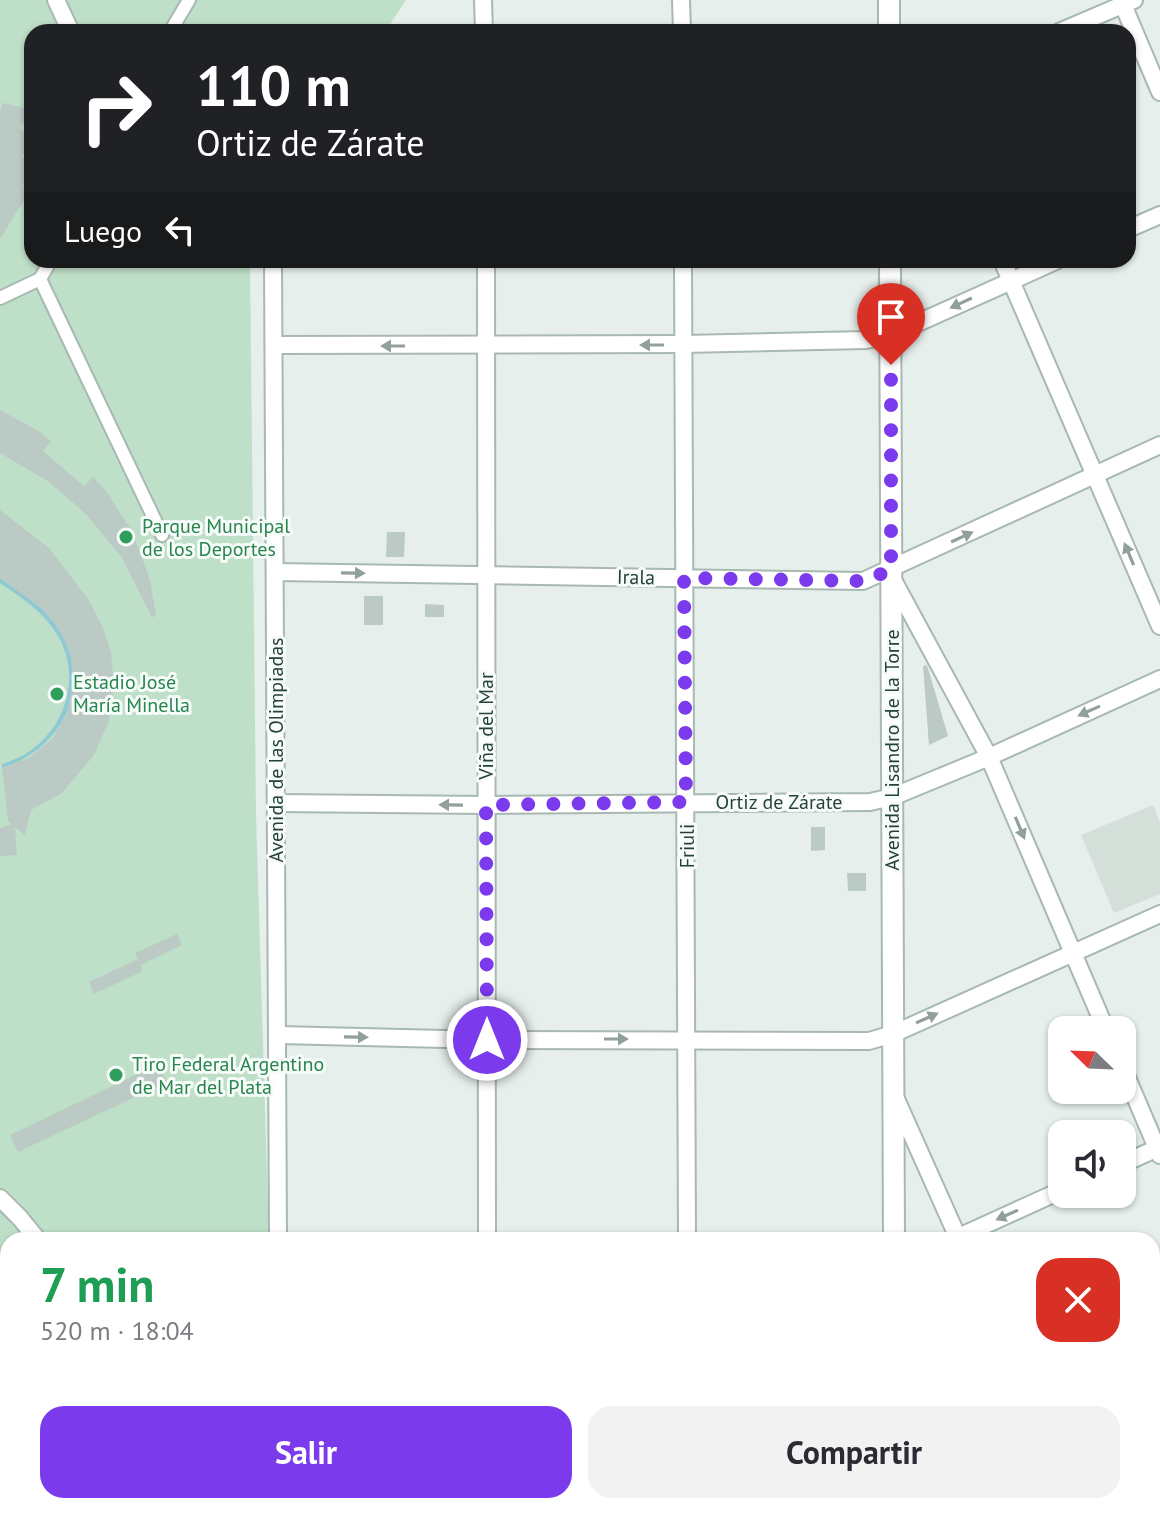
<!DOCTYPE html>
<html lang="es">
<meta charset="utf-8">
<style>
body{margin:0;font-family:"PT Sans",sans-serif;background:#f2f2f3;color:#2b2b33;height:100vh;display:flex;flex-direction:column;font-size:30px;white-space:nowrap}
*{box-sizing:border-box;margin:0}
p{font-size:26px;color:#7c7c81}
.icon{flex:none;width:44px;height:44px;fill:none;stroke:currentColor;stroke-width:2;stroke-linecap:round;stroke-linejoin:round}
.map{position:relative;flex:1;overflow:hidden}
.side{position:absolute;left:0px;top:1232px;width:1160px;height:282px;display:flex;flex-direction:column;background:#fff;border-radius:24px 24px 0 0;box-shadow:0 2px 6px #0004}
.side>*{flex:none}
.guide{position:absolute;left:24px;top:24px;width:1112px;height:244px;border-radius:24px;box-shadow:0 2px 6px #0004;background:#202124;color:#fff;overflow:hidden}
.needle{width:52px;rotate:293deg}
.tools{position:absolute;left:1048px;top:1016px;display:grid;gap:16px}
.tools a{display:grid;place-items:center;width:88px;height:88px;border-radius:16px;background:#fff;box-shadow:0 2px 6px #0004;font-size:40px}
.pin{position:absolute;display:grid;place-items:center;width:68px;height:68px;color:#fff;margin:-82px -34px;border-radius:50% 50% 50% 0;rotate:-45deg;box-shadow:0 0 8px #0007}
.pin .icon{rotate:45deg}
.me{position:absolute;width:88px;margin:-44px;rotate:0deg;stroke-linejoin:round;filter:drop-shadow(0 0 6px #0008)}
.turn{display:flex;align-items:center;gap:28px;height:168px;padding:0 40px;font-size:36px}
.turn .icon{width:104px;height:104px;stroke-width:2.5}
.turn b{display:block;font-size:56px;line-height:68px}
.then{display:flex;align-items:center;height:76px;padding:0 40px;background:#0003;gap:16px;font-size:30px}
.round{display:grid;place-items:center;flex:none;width:84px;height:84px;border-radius:24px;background:#f2f2f3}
.head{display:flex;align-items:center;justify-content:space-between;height:136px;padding:0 40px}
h1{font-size:48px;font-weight:700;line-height:60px;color:#1e9e55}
.action{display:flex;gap:16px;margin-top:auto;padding:16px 40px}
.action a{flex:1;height:92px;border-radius:24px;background:#7c3aed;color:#fff;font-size:32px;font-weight:700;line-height:92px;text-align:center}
.action a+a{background:#f2f2f3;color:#2b2b33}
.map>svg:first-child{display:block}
</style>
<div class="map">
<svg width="1160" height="1513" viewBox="0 0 1160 1513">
<rect width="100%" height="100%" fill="#e6efeb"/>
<polygon fill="#d4dfda" points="1153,805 1160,822 1160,894 1114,913 1081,835"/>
<polygon fill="#bfe0c8" points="0,0 406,0 385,32 32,32 32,260 250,260 256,814 269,1240 8,1240 8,1506 371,1506 374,1513 0,1513"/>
<path fill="#8ec9d4" d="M0 578C22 593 46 608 60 631 95 687 61 750 2 768V764C61 748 90 677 52 627 38 608 19 596 0 583Z"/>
<g fill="#bbcac4">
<polygon points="3,103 25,108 24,122 20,128 31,141 22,157 32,163 32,172 22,187 29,192 0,239 0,112"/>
<polygon points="0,410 37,430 51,441 43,451 84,486 93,477 106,491 133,533 150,580 156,616 152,617 122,558 86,514 49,482 0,453"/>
<polygon points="0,510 49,548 88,599 103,628 111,652 114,688 109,721 94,755 62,793 31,810 25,835 15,827 17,855 0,856 0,828 12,824 8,821 2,768 29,758 52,739 66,716 73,684 71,657 60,630 41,608 0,578"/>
<polygon points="387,532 405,532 404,557 386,557"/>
<rect x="364" y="596" width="19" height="29"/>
<polygon points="425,604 444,605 444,617 425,617"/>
<polygon points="927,665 948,736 929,745 923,666"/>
<polygon points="811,827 825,827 825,850 811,851"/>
<polygon points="847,873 866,873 866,891 848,891"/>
<polygon points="177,934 182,945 141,965 135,953"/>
<polygon points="138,959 143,971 94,994 89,982"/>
<polygon points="158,1064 167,1082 18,1152 10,1135"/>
</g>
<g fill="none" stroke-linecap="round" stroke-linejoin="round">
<g stroke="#a8b8b2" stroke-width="16">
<g id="pedestrian">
<polyline points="170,32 189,0"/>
<polyline points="40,279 162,535"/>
<polyline points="0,298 40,279 51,260"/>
</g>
</g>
<g stroke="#a8b8b2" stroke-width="20">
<g id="minor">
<polyline points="56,0 71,32"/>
<polyline points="483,0 484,32"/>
<polyline points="681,0 682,32"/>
<polyline points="1121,0 1160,92"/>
<polyline points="1059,32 1134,0"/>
<polyline points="1128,229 1160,215"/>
<polyline points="273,260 278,1240"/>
<polyline points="486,260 487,1240"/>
<polyline points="683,260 687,1240"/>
<polyline points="1002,260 1160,626"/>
<polyline points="274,345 684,344 866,340 891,335 1058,260"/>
<polyline points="275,572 863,581 1160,445"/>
<polyline points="892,578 989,757 1106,1030"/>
<polyline points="276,803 486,805 870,802 892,797 989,757 1160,679"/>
<polyline points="278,1035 487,1040 869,1041 893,1034 1160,914"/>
<polyline points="1122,1066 1160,1155"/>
<polyline points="896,1099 959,1240"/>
<polyline points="1122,1164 1160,1147"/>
<polyline points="0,1198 20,1218 38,1240"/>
<polyline points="952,1240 1062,1190"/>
<polyline points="1152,1380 1160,1376"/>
<polyline points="152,1506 155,1513"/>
<polyline points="385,1506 388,1513"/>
<polyline points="487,1506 487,1513"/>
<polyline points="690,1506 690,1513"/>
<polyline points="1076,1506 1079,1513"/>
</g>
</g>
<g stroke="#a8b8b2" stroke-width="24">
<g id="tertiary">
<polyline points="889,0 889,32"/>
<polyline points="890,260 894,1240"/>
<polyline points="849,1513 865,1506"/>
</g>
</g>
<use href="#pedestrian" stroke="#fff" stroke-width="12"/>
<use href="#minor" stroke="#fff" stroke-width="16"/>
<use href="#tertiary" stroke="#fff" stroke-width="20"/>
</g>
<defs><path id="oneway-solid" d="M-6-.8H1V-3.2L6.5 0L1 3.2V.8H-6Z" transform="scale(2)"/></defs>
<g fill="#92a09c">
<use href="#oneway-solid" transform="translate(961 303) rotate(155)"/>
<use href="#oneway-solid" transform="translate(652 345) rotate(180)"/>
<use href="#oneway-solid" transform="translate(393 346) rotate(-180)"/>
<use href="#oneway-solid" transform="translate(962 537) rotate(-25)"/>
<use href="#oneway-solid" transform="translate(1129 554) rotate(-113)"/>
<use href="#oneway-solid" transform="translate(353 573) rotate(1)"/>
<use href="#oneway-solid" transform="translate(1089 711) rotate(156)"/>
<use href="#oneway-solid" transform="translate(451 805) rotate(-179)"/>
<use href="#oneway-solid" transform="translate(1020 828) rotate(67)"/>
<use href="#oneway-solid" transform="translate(927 1018) rotate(-24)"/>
<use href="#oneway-solid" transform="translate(356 1037) rotate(1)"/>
<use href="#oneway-solid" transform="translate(616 1039)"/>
<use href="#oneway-solid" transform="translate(1007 1215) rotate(156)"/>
</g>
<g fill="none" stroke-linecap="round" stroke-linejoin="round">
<polyline stroke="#7c3aed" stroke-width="14" stroke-dasharray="0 25.2" points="487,1040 486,805 686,802 684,578 863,581 891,570 891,365"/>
</g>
<g fill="#2e9e5b" stroke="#f7fbf9" stroke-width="3">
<circle cx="126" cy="537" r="8"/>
<circle cx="57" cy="694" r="8"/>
<circle cx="116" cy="1075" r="8"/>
</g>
<g text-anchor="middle" stroke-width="6" stroke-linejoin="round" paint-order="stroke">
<g font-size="20" fill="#27864d" stroke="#f7fbf9" text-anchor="start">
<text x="142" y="533">Parque Municipal<tspan x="142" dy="23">de los Deportes</tspan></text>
<text x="73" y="689">Estadio José<tspan x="73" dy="23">María Minella</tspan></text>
<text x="132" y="1071">Tiro Federal Argentino<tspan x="132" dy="23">de Mar del Plata</tspan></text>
</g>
<g font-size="20" fill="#24423a" stroke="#f7fbf9">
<text transform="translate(636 577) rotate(1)" y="7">Irala</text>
<text transform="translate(486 726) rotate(-90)" y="7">Viña del Mar</text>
<text transform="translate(276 750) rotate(-90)" y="7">Avenida de las Olimpiadas</text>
<text transform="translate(892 750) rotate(-90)" y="7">Avenida Lisandro de la Torre</text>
<text x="779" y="809">Ortiz de Zárate</text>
<text transform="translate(687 846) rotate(-90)" y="7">Friuli</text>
</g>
</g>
</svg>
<div class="tools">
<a><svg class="needle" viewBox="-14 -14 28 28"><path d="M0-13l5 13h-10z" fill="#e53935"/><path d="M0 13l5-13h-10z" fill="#7c7c81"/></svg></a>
<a><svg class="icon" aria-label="sound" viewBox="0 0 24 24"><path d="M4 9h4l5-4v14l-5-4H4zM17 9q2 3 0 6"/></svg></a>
</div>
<div class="pin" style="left:891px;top:365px;background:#d93025"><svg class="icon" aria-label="arrive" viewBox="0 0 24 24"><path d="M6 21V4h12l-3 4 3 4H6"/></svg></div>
<svg class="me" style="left:487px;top:1040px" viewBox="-20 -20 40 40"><circle r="17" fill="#7c3aed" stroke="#fff" stroke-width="3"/><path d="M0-11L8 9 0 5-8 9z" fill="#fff"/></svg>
<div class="guide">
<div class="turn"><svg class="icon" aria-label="right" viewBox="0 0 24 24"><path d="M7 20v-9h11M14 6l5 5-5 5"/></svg><div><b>110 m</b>Ortiz de Zárate</div></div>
<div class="then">Luego<svg class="icon" aria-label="left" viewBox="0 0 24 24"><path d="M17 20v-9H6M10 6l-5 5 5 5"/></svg></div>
</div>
<section class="side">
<div class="head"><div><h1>7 min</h1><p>520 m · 18:04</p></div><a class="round" style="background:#d93025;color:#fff"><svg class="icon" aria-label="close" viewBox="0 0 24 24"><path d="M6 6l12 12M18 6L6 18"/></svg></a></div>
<div class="action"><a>Salir</a><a>Compartir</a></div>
</section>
</div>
